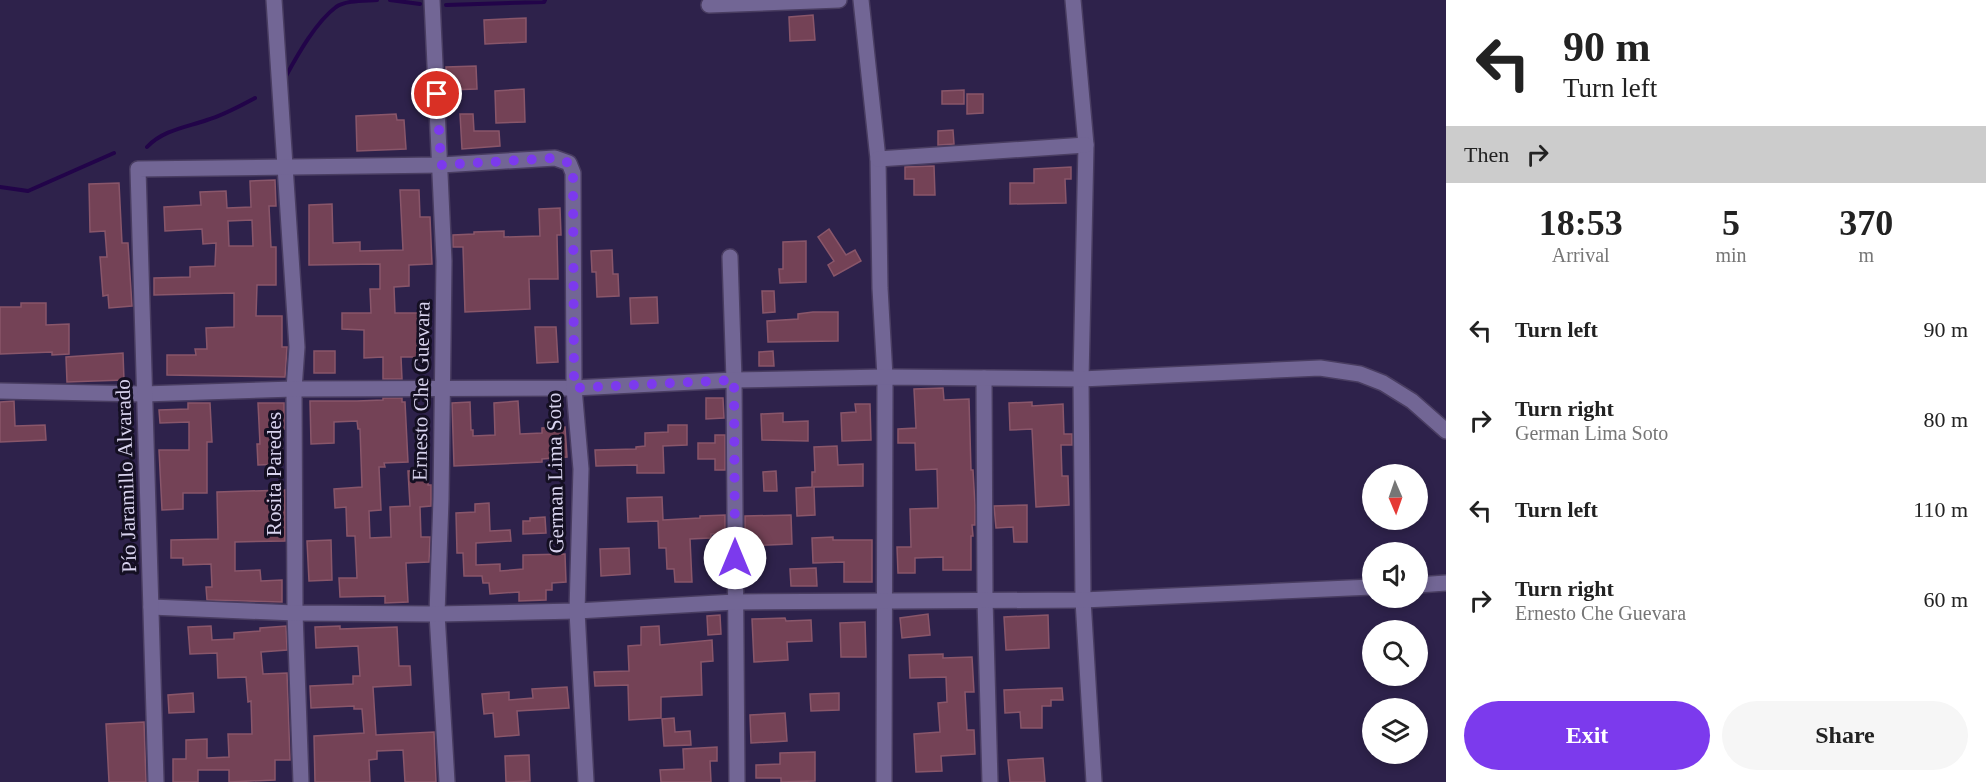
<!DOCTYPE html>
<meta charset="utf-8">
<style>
body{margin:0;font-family:"Times New Roman",serif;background:#f6f6f6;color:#222;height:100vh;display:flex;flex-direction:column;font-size:22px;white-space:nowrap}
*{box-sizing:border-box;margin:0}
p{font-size:20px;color:#767676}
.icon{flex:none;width:33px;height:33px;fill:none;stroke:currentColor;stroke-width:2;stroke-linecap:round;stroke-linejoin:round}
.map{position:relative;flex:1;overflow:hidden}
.sheet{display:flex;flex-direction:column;background:#fff;width:540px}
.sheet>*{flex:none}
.guide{background:#fff;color:#222;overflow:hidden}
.needle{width:39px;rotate:178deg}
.tools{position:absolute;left:1362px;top:464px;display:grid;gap:12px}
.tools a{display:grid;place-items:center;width:66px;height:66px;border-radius:50%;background:#fff;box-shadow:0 3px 9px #0003;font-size:30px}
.pin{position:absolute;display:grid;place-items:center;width:51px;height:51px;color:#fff;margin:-26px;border:3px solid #fff;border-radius:50%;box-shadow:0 2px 6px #0007}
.me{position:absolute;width:66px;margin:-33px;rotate:0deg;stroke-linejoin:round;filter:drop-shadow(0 0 4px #0008)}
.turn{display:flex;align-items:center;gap:21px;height:126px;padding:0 18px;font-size:27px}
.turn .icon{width:78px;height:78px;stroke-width:2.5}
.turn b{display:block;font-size:42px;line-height:51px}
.then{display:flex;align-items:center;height:57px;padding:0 18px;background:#0003;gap:12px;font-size:22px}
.eta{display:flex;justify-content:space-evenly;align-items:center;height:102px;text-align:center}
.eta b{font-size:36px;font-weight:700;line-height:42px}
.button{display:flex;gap:12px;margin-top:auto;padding:12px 18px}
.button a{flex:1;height:69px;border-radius:36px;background:#7c3aed;color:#fff;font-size:24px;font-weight:700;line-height:69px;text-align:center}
.button a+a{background:#f6f6f6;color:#222}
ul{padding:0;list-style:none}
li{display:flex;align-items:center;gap:18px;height:90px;padding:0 18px}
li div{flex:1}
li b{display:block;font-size:22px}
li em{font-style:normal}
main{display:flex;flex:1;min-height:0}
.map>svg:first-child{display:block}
</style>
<main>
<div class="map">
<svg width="1446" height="782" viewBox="0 0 1446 782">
<rect width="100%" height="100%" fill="#2e224b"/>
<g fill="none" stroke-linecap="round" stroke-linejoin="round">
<g stroke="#220449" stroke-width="4">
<polyline points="390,0 420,4"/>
<polyline points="446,5 544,2 545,0"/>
<path d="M286 76C298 54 316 22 336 7 346 0 365 1 377 0"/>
<path d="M147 147C163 130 187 127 207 120 224 115 240 106 255 98"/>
<polyline points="0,187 28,191 114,153"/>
</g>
</g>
<g fill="#744256" stroke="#89566a" stroke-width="1.5" fill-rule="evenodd">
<polygon points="813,15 815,40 790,41 789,17"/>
<polygon points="526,18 526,42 485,44 484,20"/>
<polygon points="476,66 477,89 447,90 446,67"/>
<polygon points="524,89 525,122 496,123 495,91"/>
<polygon points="964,90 964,104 942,104 942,91"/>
<polygon points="967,94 983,94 983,113 967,114"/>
<polygon points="396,114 397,120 404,120 406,149 357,151 356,116"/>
<polygon points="460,114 473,114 474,131 499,131 500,146 462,149"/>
<polygon points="953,130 954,144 938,145 938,131"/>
<polygon points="934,166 935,195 914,195 914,179 905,179 905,167"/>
<polygon points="1071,167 1071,179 1065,179 1066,203 1010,204 1010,183 1034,183 1034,169"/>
<path d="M275 180 276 206H269L271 247H276V285H257L256 316H282V347H287L285 377 167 375V355H196L195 349H207L206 328 234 327V293L154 295V278L190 277V267L215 266 216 243 203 244 202 229 165 231 164 207 201 205 200 192 226 191 227 208 251 207 250 181ZM252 220 253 246H229L228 221Z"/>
<polygon points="119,183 122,243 128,243 132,306 109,308 108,295 103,296 100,257 107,257 105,231 90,232 89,184"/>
<polygon points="400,190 419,190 420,217 430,217 432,264 409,265 409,286 394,287 395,313 423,313 422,357 401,357 402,379 383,379 383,357 364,358 364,330 342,329 342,313 371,313 370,289 380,289 380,264 309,265 309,205 332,204 333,243 360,242 360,251 403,250"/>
<polygon points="560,208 561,235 557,235 558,279 529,279 530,309 465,312 463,247 453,247 453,235 474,234 474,232 504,231 504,237 540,236 539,209"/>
<polygon points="829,229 846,255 855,250 861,261 834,276 828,265 834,261 818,237"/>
<polygon points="806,241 806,282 780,283 779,269 783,269 783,242"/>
<polygon points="612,250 613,274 618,274 619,296 597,297 596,272 592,272 591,251"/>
<polygon points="762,291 774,291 775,312 763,313"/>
<polygon points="657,297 658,323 631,324 630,298"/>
<polygon points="21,303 46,303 46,325 69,324 69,354 52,355 52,352 0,354 0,307 21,307"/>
<polygon points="813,312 838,312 838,341 768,342 767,321 798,319 798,314"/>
<polygon points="535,327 556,327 558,362 537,363"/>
<rect x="314" y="351" width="21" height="22"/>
<polygon points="773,351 774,366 759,366 759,352"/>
<polygon points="123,353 124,380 67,382 66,357"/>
<polygon points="943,388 944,400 969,399 971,470 973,470 975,505 975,525 972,525 973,536 971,536 971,570 943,570 943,557 915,558 915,573 898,573 897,547 911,547 910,509 938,508 937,469 916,470 915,443 898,443 898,429 916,428 914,389"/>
<polygon points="383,398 402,398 402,402 405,402 408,462 384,463 385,467 379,467 381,510 369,511 370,538 391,537 390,507 410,506 408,471 428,470 428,485 431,485 431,506 420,507 421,537 430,537 429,562 406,563 408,602 385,603 385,596 340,597 339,578 357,578 355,536 347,536 346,507 335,508 334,489 362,487 360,429 358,429 357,421 334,422 334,443 311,444 310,401 357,401 383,400"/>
<polygon points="706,398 723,398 724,418 706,419"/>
<polygon points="14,401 15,426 45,425 46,440 0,442 0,402"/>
<polygon points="518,401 520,434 542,433 542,428 565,427 567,457 542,459 542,462 454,466 452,403 470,402 471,430 473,430 473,436 495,435 494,403"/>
<polygon points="1032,402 1032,406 1063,404 1064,434 1072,434 1072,445 1061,445 1062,476 1068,476 1069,505 1036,507 1032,429 1010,430 1009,403"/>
<polygon points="188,403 210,403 212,442 207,442 207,493 183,493 183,509 162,510 159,450 189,450 189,422 160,423 159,410 188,409"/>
<polygon points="258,403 284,403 284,429 281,429 283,464 258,465 257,444 260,444"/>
<polygon points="855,404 870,404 871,440 842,441 841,413 856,412"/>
<polygon points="783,413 783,422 808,421 808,441 762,440 761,414"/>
<polygon points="668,425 687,425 687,445 663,446 664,473 637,473 637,465 596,466 595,450 636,449 636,447 645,446 645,433 668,432"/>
<polygon points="715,435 725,435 725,470 715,470 715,459 698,459 698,443 715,443"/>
<polygon points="837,446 838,465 863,464 863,486 814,487 815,515 797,516 796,488 812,487 812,472 815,472 814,447"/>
<polygon points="776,471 777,491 764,491 763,472"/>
<polygon points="285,490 285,541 235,542 235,571 260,570 261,581 282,580 282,602 207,600 206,587 212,587 211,564 183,565 183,558 171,558 171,540 218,539 217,492"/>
<polygon points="662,497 663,520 700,518 700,516 725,515 725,534 711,534 711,538 690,539 692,582 675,582 674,569 667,569 666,548 659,548 658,521 628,522 627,498"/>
<polygon points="489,503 490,531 510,530 511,541 476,543 476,565 500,564 500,571 523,569 523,555 565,554 566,582 552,583 552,590 546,590 546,600 519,601 519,592 490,594 489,583 483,583 482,576 464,576 463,553 457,553 456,513 475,512 475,504"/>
<polygon points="1027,505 1027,542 1014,542 1013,527 996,528 994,506"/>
<polygon points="791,515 792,544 745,546 745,516"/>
<polygon points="545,517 546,533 523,534 523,521 530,521 530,518"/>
<polygon points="833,537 833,540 872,540 872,582 844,582 844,562 813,563 812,538"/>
<polygon points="331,540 332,580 309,581 307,541"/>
<polygon points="629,548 630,574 601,576 600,549"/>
<polygon points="816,568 817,586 791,586 790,569"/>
<polygon points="928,614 930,635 902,638 900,618"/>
<polygon points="720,615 721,634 708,635 707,616"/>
<polygon points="1048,615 1049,648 1006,650 1004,617"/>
<polygon points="785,618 786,621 811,620 812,641 787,642 788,660 754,662 752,619"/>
<polygon points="865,622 866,657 841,657 840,623"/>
<polygon points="211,626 212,640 234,639 234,633 260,631 260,628 286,626 287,650 261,652 263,674 287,673 290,760 275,760 275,780 229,782 229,770 198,770 198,782 173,782 173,759 186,759 186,740 207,739 207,758 229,757 228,734 252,734 251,701 248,702 246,677 218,678 217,653 190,654 188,627"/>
<polygon points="340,626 340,629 397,627 399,666 410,666 411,685 373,687 376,735 434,732 436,782 405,782 403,750 377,751 377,759 369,760 370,782 315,782 314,736 364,733 362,709 354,709 354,706 311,708 310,686 353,684 353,676 360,676 358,646 316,648 315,627"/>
<polygon points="659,626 660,645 712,640 713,661 701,662 702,695 661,697 661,718 629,720 628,685 595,686 594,672 629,671 628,646 641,645 641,627"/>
<polygon points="943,654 943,658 972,657 974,692 965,692 967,730 974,730 975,754 941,756 942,771 916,772 914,734 940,732 938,703 947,702 946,677 910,678 909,655"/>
<polygon points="567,687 569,708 517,711 519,735 495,737 493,713 484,714 482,694 509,692 509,700 533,698 532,689"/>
<polygon points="1062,688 1063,700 1051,700 1051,706 1042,706 1042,728 1021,728 1020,712 1005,713 1004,690"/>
<polygon points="193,693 194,712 169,713 168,695"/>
<polygon points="839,693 839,710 811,711 810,694"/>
<polygon points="785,713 787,741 751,743 750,715"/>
<polygon points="674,718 675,732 690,731 691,745 664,746 662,719"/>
<polygon points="144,722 146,782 109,782 106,724"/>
<polygon points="717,747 717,761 710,761 711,782 661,782 660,770 684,769 683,749"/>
<polygon points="815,752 815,781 781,782 781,778 756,778 756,765 780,764 780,753"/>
<polygon points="529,755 530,781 506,782 505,756"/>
<polygon points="1043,758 1045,782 1010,782 1008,760"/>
</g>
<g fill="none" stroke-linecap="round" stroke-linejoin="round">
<g stroke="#493d61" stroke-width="18">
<g id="minor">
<polyline points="274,0 297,347 294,389 295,613 301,782"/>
<polyline points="432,0 444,261 441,499 437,614 447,782"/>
<polyline points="861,0 878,159 880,288 885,377 884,782"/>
<polyline points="1073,0 1086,145 1081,379 1083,600 1094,782"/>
<polyline points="709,5 839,0"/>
<polyline points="878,159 1086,145"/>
<polyline points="730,257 734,380 737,782"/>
<polyline points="984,378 985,599 990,782"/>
<polyline points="0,391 144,394 294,389 574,388 734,380 885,377 1081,379 1320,368 1360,374 1383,383 1412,401 1446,431"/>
<polyline points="1418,585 1446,583"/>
<polyline points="151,607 295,613 437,614 577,611 735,602 1083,600 1372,587"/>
<polyline points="156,782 138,169 441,165 555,158 569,163 573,173 574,388 581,469 577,611 586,782"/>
</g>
</g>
<use href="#minor" stroke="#726695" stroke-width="15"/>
</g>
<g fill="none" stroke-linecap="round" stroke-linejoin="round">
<polyline stroke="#7c3aed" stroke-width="10" stroke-dasharray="0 18" points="437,94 441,165 555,158 569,163 573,172 574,388 734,380 735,558"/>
</g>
<g text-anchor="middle" stroke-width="6" stroke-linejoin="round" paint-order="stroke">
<g font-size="21" fill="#d8d3ee" stroke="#140f22">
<text transform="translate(421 391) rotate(-89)" y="7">Ernesto Che Guevara</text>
<text transform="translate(555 473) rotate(-91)" y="7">German Lima Soto</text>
<text transform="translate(274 474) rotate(-90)" y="7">Rosita Paredes</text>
<text transform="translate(126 476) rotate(-92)" y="7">Pío Jaramillo Alvarado</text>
</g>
</g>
</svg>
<div class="tools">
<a><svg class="needle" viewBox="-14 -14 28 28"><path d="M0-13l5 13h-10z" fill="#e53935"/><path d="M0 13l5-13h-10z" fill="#767676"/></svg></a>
<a><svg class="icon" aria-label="sound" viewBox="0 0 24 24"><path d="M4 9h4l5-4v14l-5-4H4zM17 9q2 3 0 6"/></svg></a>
<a><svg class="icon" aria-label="search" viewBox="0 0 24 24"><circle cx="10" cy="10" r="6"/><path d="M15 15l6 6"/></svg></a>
<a><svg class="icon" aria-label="layers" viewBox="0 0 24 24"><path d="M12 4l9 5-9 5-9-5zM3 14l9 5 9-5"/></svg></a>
</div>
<div class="pin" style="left:437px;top:94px;background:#d93025"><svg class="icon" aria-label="arrive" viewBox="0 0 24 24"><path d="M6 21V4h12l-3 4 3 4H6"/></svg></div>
<svg class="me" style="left:735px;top:558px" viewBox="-20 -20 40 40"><circle r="19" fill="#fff"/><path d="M0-13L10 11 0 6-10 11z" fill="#7c3aed"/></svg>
</div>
<section class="sheet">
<div class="guide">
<div class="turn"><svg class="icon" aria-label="left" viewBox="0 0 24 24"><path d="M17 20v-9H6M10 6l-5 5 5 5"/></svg><div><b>90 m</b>Turn left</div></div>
<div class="then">Then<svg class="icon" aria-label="right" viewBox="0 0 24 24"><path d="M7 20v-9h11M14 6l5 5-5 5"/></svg></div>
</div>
<div class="eta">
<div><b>18:53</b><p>Arrival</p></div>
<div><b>5</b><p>min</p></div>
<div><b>370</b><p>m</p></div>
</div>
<ul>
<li><svg class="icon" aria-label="left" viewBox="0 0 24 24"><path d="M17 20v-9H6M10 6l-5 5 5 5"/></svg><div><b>Turn left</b></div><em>90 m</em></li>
<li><svg class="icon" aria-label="right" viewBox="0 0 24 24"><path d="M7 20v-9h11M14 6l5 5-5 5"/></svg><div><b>Turn right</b><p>German Lima Soto</p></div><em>80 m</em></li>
<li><svg class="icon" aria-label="left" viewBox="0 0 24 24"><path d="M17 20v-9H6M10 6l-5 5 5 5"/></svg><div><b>Turn left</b></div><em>110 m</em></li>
<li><svg class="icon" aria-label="right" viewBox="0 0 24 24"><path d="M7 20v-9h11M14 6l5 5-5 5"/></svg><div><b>Turn right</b><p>Ernesto Che Guevara</p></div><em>60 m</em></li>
</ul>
<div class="button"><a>Exit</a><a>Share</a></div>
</section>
</main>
